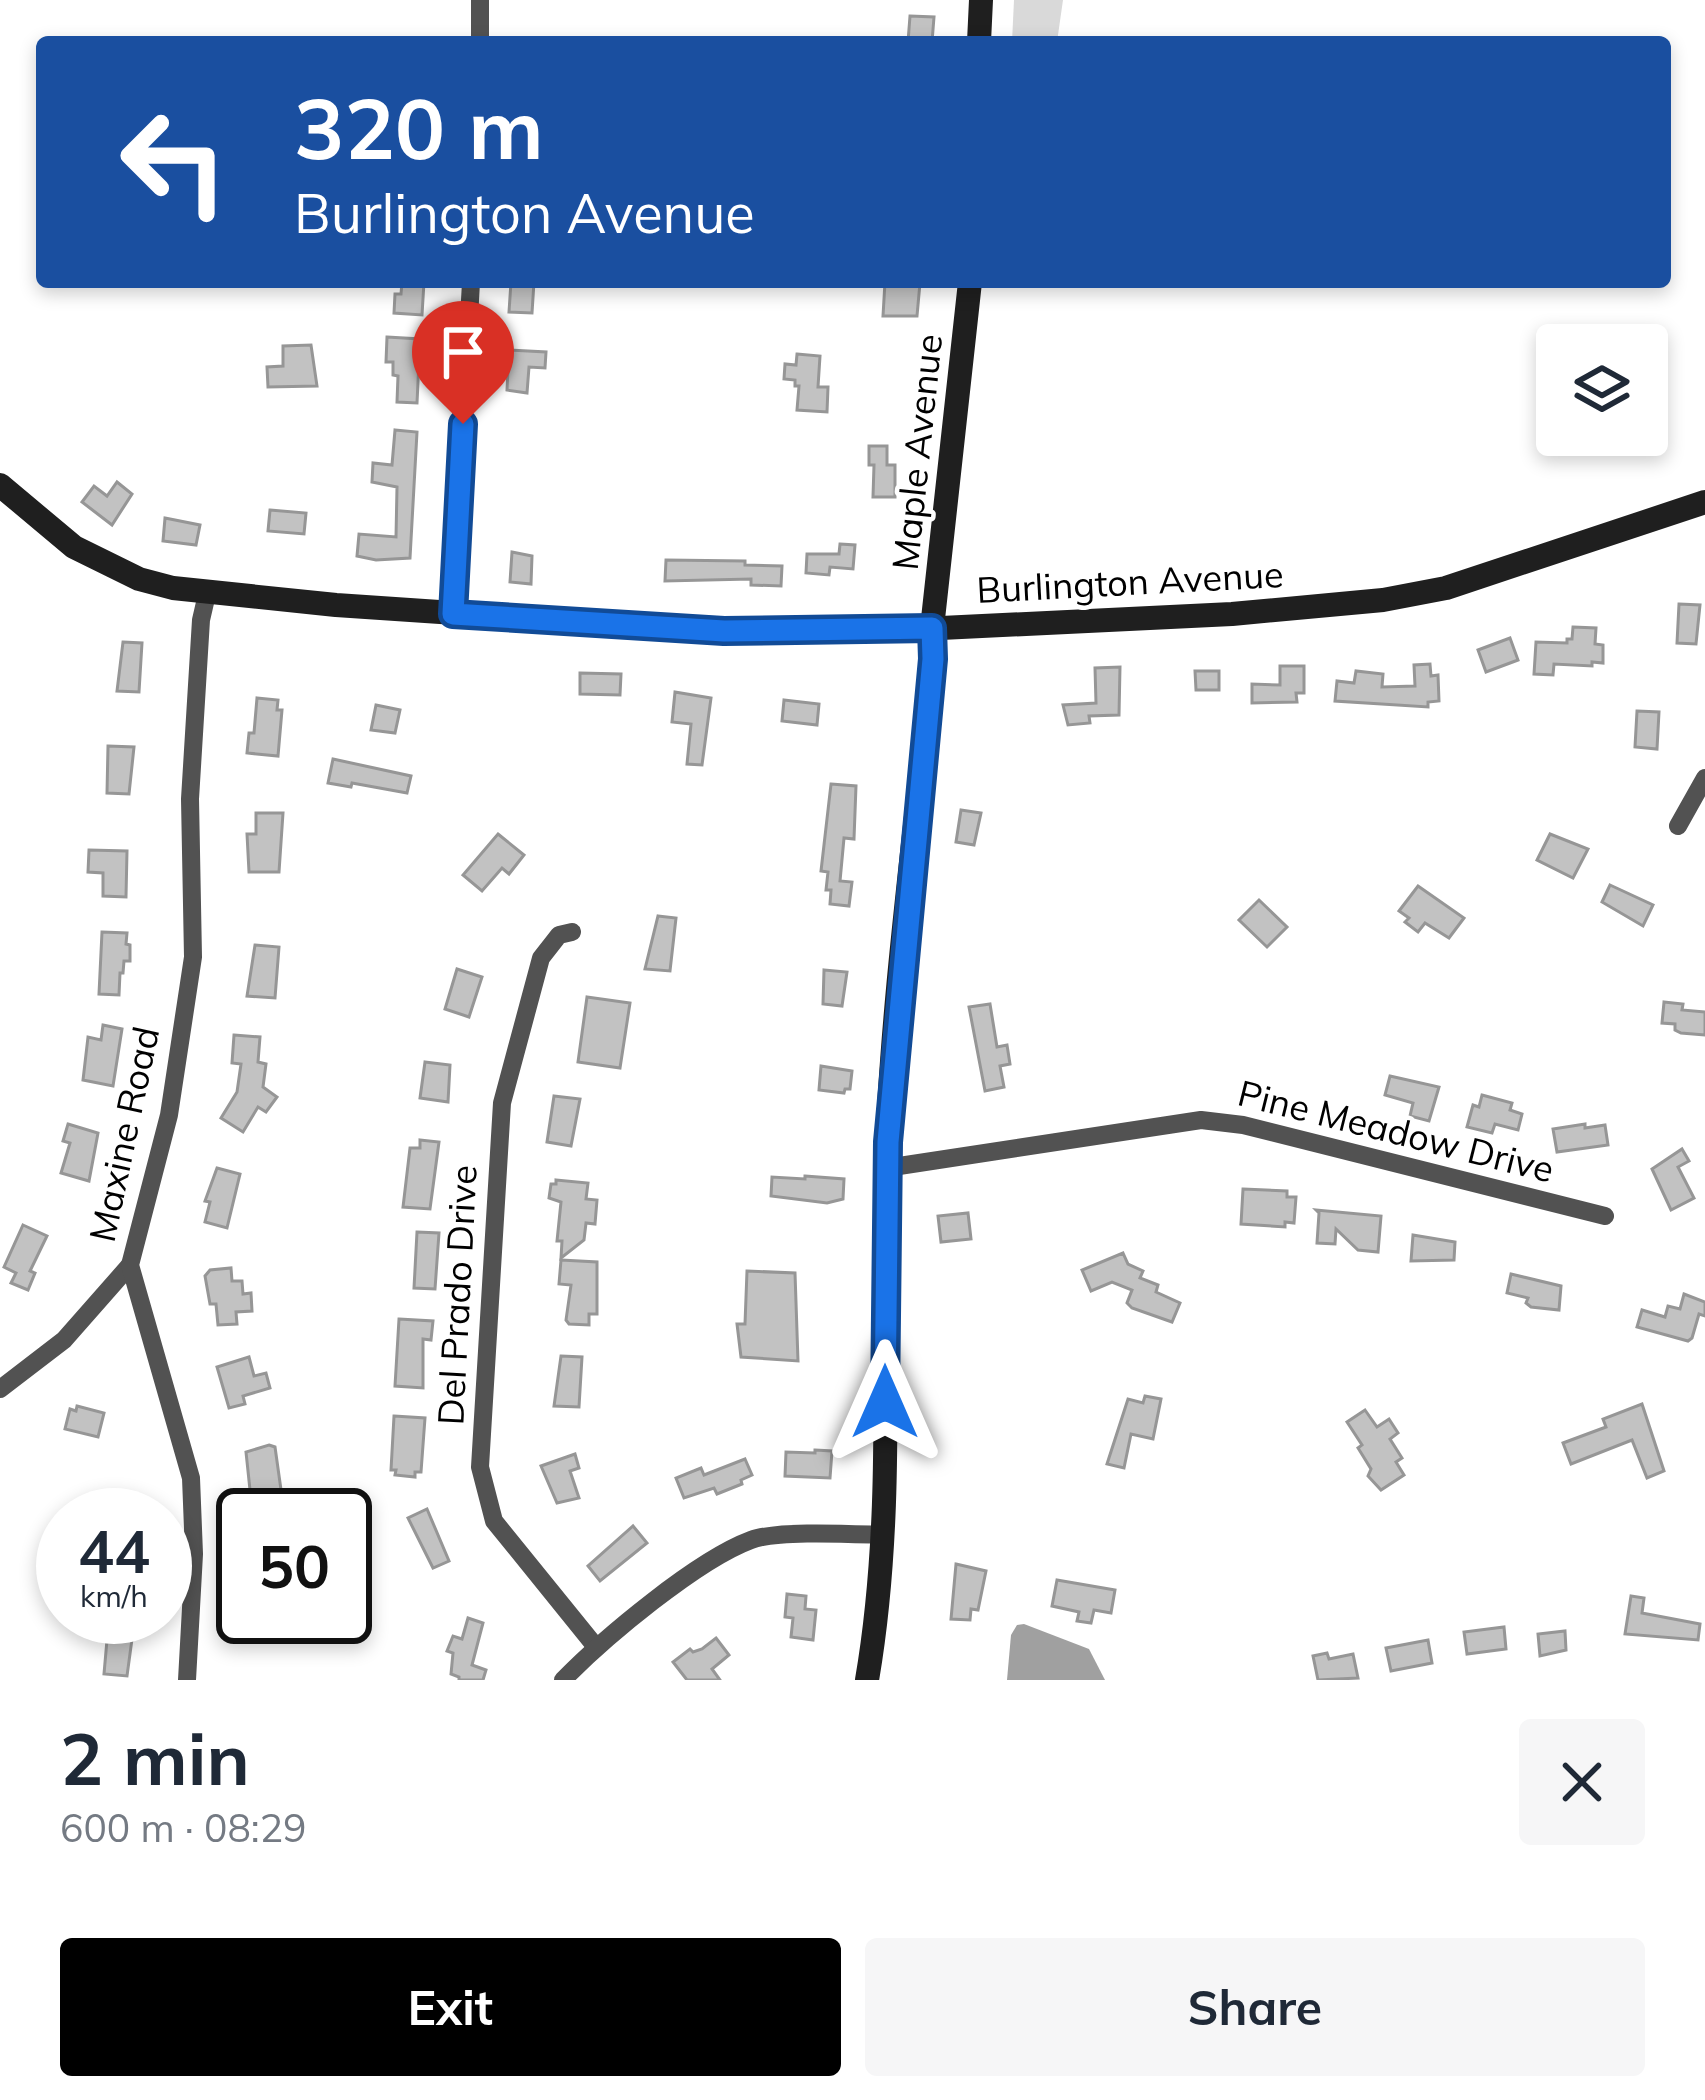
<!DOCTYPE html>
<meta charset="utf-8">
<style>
body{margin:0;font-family:Mulish,sans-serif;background:#f6f6f7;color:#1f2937;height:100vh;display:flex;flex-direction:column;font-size:45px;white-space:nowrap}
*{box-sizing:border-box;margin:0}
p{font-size:39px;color:#747a83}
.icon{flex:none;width:66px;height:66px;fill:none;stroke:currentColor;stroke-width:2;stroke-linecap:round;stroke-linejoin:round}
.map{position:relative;height:1680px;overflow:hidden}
.sheet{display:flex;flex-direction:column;background:#fff;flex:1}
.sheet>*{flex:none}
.top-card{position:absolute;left:36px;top:36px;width:1635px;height:252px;border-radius:12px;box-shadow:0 6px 18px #0003;background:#1a4fa0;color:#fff;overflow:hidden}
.fabs{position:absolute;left:1536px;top:324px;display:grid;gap:24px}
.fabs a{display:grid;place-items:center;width:132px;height:132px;border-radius:12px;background:#fff;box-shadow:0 6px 18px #0003;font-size:60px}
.speed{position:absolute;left:36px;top:1488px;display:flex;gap:24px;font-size:60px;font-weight:700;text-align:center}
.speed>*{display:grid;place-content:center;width:156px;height:156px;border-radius:50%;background:#fff;box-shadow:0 6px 18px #0003;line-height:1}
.speed small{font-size:30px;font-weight:400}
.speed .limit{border:6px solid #111;border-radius:18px;background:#fff;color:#111}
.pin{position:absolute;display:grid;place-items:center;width:102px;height:102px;color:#fff;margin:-123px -51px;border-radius:50% 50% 50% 0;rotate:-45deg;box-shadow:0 0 12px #0007}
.pin .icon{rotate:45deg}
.me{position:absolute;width:132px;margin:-66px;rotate:0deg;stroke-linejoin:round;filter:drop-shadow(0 0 9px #0008)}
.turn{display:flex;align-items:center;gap:42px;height:252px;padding:0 60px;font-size:54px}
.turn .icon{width:156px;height:156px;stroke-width:2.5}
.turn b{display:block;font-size:84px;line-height:102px}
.round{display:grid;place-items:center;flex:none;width:126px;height:126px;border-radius:12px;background:#f6f6f7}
.summary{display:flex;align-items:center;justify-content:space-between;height:204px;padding:0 60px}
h1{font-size:72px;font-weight:700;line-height:90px}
.cta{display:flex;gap:24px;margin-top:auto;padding:24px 60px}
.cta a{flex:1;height:138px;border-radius:12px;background:#000;color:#fff;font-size:48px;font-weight:700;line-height:138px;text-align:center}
.cta a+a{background:#f6f6f7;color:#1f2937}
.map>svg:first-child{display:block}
</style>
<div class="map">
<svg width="1705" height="1680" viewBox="0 0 1705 1680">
<rect width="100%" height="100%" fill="#fff"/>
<polygon fill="#d9d9d9" points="1014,0 1063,0 1057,42 1012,42"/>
<polygon fill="#a0a0a0" points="1024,1624 1089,1649 1105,1680 1007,1680 1011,1635 1017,1625"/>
<g fill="#c2c2c2" stroke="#969696" stroke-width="3">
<polygon points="910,16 934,17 932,42 908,42"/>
<polygon points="402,282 424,282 422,315 394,313 395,294 401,294"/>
<polygon points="511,282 534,282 532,313 509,312"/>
<polygon points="885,282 920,283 917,316 883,316"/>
<polygon points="387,337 420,339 417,403 397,402 398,376 393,375 393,362 386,362"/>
<polygon points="311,345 317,386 268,387 267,367 283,366 283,346"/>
<polygon points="509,350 546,352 545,368 529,367 527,393 507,390"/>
<polygon points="797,354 820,356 818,387 828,387 827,412 797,410 799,386 795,386 795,380 784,379 785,364 796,365"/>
<polygon points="395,430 417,432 410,558 376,560 357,556 359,534 396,537 397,487 372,482 373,463 392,465"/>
<polygon points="869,446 887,446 887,465 895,465 895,497 873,497 874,465 869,465"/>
<polygon points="117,482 132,494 112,525 82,502 94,486 107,496"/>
<polygon points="270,510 306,513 304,534 268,531"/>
<polygon points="165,518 200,525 196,545 163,541"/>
<polygon points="840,544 855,545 853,569 830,567 829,575 806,573 807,554 839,554"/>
<polygon points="512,552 532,556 531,584 510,582"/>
<polygon points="666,560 745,561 745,565 782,566 781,586 751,585 751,579 665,581"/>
<polygon points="1679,604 1700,605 1696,644 1677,643"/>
<polygon points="1573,627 1596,628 1595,644 1603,645 1603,663 1592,662 1592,666 1554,664 1553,675 1534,674 1536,642 1567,643 1567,639 1572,639"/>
<polygon points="1510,638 1518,660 1486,672 1478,650"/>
<polygon points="123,642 142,643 139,692 117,691"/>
<polygon points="1430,664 1431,676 1438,675 1439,701 1428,702 1428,707 1335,701 1337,681 1354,683 1356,671 1383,674 1382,687 1415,686 1414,665"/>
<polygon points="1280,666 1304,666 1304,693 1296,693 1297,702 1252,703 1252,684 1280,685"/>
<polygon points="1120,667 1119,715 1089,716 1090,723 1068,725 1063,705 1096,703 1095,668"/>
<polygon points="1195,671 1219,671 1219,690 1196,690"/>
<polygon points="580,673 621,674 620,695 580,694"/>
<polygon points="675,692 711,698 702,765 687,764 691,724 672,722"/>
<polygon points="257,698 278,700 277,710 282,710 278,756 247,753 249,733 254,733"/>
<polygon points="784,700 819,704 817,725 782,721"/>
<polygon points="376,705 400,710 395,733 371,730"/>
<polygon points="1637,711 1659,712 1657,749 1635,747"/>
<polygon points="108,746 134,747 129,794 107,793"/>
<polygon points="333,759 411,776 407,793 352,783 351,787 328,783"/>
<polygon points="831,784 856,786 854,839 844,838 840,881 852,882 849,906 830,904 831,890 826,890 828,872 821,871"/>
<polygon points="961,810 981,813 974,845 956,842"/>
<polygon points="256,813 283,813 279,872 249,872 247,834 256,834"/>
<polygon points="498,834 524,855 509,874 502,868 482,891 463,875"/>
<polygon points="1550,834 1588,849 1573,878 1537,860"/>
<polygon points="89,850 127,851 126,897 103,896 103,873 88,872"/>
<polygon points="1610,885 1653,905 1643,926 1602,902"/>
<polygon points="1418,886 1464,918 1449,938 1425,923 1418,932 1405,922 1409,918 1399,911"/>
<polygon points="1259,900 1287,927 1267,947 1239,920"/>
<polygon points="658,916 676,918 670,971 645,969"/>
<polygon points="102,932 127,933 126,944 130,945 130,961 124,961 123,973 120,973 119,995 99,994"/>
<polygon points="255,945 279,947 275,998 247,996"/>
<polygon points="457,969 482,977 469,1017 445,1009"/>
<polygon points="824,970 847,972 842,1006 823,1004"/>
<polygon points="587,997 630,1003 620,1068 578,1062"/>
<polygon points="1664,1002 1683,1004 1682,1010 1705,1012 1705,1035 1681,1033 1675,1030 1675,1024 1662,1023"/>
<polygon points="990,1004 997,1047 1007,1045 1010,1064 1000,1066 1004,1087 985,1091 969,1007"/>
<polygon points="103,1025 122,1029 113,1086 83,1080 88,1037 101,1040"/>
<polygon points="234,1035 260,1037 258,1062 266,1064 263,1087 277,1097 266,1112 258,1107 243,1132 221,1118 237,1092 241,1064 232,1063"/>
<polygon points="425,1062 450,1065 448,1102 420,1098"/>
<polygon points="821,1066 852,1071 850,1089 845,1089 844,1093 819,1090"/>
<polygon points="1390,1076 1439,1087 1429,1121 1410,1116 1413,1103 1385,1095"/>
<polygon points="1482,1095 1512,1103 1510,1110 1522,1114 1518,1130 1495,1124 1492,1133 1467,1127 1473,1105 1479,1107"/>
<polygon points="554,1096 580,1099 571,1146 547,1142"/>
<polygon points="68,1124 98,1133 89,1181 61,1173 70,1143 63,1141"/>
<polygon points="1585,1124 1585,1128 1605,1125 1608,1145 1557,1152 1553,1129"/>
<polygon points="420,1140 439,1142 430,1209 403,1207 410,1148 420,1148"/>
<polygon points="1682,1149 1689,1161 1678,1167 1694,1198 1671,1210 1652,1169"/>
<polygon points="217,1168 240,1174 227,1228 205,1222 210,1202 205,1201"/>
<polygon points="805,1176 844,1179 843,1199 827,1203 771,1196 772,1177 805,1179"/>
<polygon points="556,1180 588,1183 586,1199 597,1200 595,1224 586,1223 584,1240 561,1258 562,1241 557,1241 561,1202 549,1198 551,1184 556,1184"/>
<polygon points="1243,1189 1287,1191 1287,1197 1296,1197 1294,1223 1285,1222 1285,1227 1241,1224"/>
<polygon points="1316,1210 1381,1216 1378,1252 1358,1250 1336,1229 1335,1244 1317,1243 1319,1213"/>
<polygon points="968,1213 971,1239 941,1242 938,1216"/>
<polygon points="23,1225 47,1236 30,1271 35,1273 28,1290 11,1283 16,1273 4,1267"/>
<polygon points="417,1232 439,1233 435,1289 414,1288"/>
<polygon points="1413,1235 1455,1242 1454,1260 1411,1261"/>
<polygon points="1123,1253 1128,1264 1143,1271 1140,1278 1158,1285 1156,1292 1180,1303 1172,1322 1132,1308 1127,1303 1132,1290 1112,1282 1091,1291 1082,1270"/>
<polygon points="561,1260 597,1262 597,1314 589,1314 589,1325 569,1324 566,1320 571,1285 559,1284"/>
<polygon points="231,1268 232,1281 242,1281 243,1294 251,1293 252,1311 236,1312 237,1324 218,1325 216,1304 210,1304 205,1276 210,1270"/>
<polygon points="747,1271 795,1273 798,1361 741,1357 737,1324 745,1324"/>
<polygon points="1511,1274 1561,1286 1559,1310 1531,1307 1526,1303 1528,1298 1507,1293"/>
<polygon points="1684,1294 1705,1302 1705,1316 1699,1314 1692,1338 1688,1341 1637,1327 1642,1310 1665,1317 1668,1306 1680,1309"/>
<polygon points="399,1319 433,1321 431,1340 423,1339 423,1388 395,1386"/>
<polygon points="561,1356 582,1357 579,1407 554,1406"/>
<polygon points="249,1357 254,1376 266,1373 270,1388 243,1396 245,1404 229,1408 217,1367"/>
<polygon points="1145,1396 1161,1399 1153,1439 1131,1434 1124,1468 1107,1464 1128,1399 1143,1403"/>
<polygon points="1642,1404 1664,1471 1647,1478 1632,1440 1571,1464 1563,1443 1606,1427 1603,1419"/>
<polygon points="77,1406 104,1413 98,1437 65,1429 70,1409 76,1411"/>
<polygon points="1365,1410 1377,1427 1389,1419 1398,1433 1390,1439 1402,1458 1396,1462 1404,1475 1381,1490 1368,1476 1371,1469 1358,1448 1362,1445 1347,1422"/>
<polygon points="394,1416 425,1418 421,1472 415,1472 415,1477 395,1475 396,1470 391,1470"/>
<polygon points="269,1445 275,1447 283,1504 252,1509 246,1452"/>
<polygon points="815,1450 832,1451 830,1478 785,1476 786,1452 815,1453"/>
<polygon points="575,1454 579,1468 570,1471 579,1498 557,1503 541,1466"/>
<polygon points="745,1459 752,1475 741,1480 742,1484 717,1494 714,1488 684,1498 676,1478 701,1468 704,1475"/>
<polygon points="427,1509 449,1561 433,1568 408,1518"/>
<polygon points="633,1526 647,1543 600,1581 588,1566"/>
<polygon points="956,1564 986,1571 978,1610 971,1609 970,1620 951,1619"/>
<polygon points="1057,1580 1115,1590 1111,1613 1094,1610 1091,1623 1077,1621 1079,1612 1052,1606"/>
<polygon points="787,1594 806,1596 805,1609 816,1610 813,1640 791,1637 793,1618 785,1617"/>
<polygon points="1631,1596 1644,1598 1642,1613 1700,1624 1698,1640 1625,1634"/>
<polygon points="108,1617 135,1617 127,1676 104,1674 107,1640 99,1640 100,1621 108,1621"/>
<polygon points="468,1618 483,1623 472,1665 486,1670 483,1680 459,1680 459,1677 451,1674 453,1653 447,1651 453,1636 462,1639"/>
<polygon points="1504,1627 1506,1649 1467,1654 1464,1632"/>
<polygon points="1565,1631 1566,1650 1540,1656 1538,1634"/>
<polygon points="716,1638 729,1655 712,1669 720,1680 687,1680 673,1662 690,1649 693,1652 702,1649"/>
<polygon points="1428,1640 1432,1663 1391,1671 1386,1648"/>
<polygon points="1327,1653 1329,1659 1353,1654 1358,1678 1318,1680 1313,1656"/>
</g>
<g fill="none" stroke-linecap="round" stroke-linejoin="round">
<g stroke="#525252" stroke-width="18">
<polyline points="480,0 480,42"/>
<polyline points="453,614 471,282"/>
<polyline points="1678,826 1705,778"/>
<polyline points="572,932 559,935 541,958 502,1103 480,1467 494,1521 596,1647"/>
<polyline points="886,1168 1201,1120 1243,1125 1605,1216"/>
<polyline points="0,1389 64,1340 130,1265"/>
<polyline points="187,1680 194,1554 191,1478 130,1265 169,1115 193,957 190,799 201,620 207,594"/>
<path d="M563 1680C604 1638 697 1560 751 1540 778 1530 851 1534 882 1535"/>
</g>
<g stroke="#1f1f1f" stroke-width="24">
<polyline points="979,42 981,0"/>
<polyline points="0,485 74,547 139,579 173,588 336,605 724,631 900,630 1232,614 1383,600 1446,588 1705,502"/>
<path d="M867 1680C896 1511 881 1339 886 1169 892 999 916 829 933 659L932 628 970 282"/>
</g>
</g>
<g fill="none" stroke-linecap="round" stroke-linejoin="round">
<g stroke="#114b97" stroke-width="30">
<polyline id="route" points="463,424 453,614 724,631 932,628 933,659 888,1142 885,1402"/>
</g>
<use href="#route" stroke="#1a73e8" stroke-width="21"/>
</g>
<g text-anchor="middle" stroke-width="9" stroke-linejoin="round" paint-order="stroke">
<g font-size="36" fill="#000" stroke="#fff">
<text transform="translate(917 452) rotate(-84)" y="13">Maple Avenue</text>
<text transform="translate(1130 582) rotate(-3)" y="13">Burlington Avenue</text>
<text transform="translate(1396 1131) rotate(14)" y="13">Pine Meadow Drive</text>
<text transform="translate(124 1134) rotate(-78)" y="13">Maxine Road</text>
<text transform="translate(457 1295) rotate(-87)" y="13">Del Prado Drive</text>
</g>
</g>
</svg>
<div class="fabs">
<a><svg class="icon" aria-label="layers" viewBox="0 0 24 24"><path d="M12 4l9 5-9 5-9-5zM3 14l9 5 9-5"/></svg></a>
</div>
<div class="speed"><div>44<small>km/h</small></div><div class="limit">50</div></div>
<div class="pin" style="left:463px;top:424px;background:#d93025"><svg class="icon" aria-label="arrive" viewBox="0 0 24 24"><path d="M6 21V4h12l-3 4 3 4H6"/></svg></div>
<svg class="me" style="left:885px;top:1402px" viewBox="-20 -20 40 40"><path d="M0-17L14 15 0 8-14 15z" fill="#1a73e8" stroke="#fff" stroke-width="4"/></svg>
<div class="top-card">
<div class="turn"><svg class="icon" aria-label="left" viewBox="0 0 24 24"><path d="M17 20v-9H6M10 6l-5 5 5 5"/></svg><div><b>320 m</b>Burlington Avenue</div></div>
</div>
</div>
<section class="sheet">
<div class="summary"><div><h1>2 min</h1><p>600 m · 08:29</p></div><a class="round"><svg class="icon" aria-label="close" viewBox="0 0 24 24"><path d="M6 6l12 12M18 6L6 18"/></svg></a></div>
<div class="cta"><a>Exit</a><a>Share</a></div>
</section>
